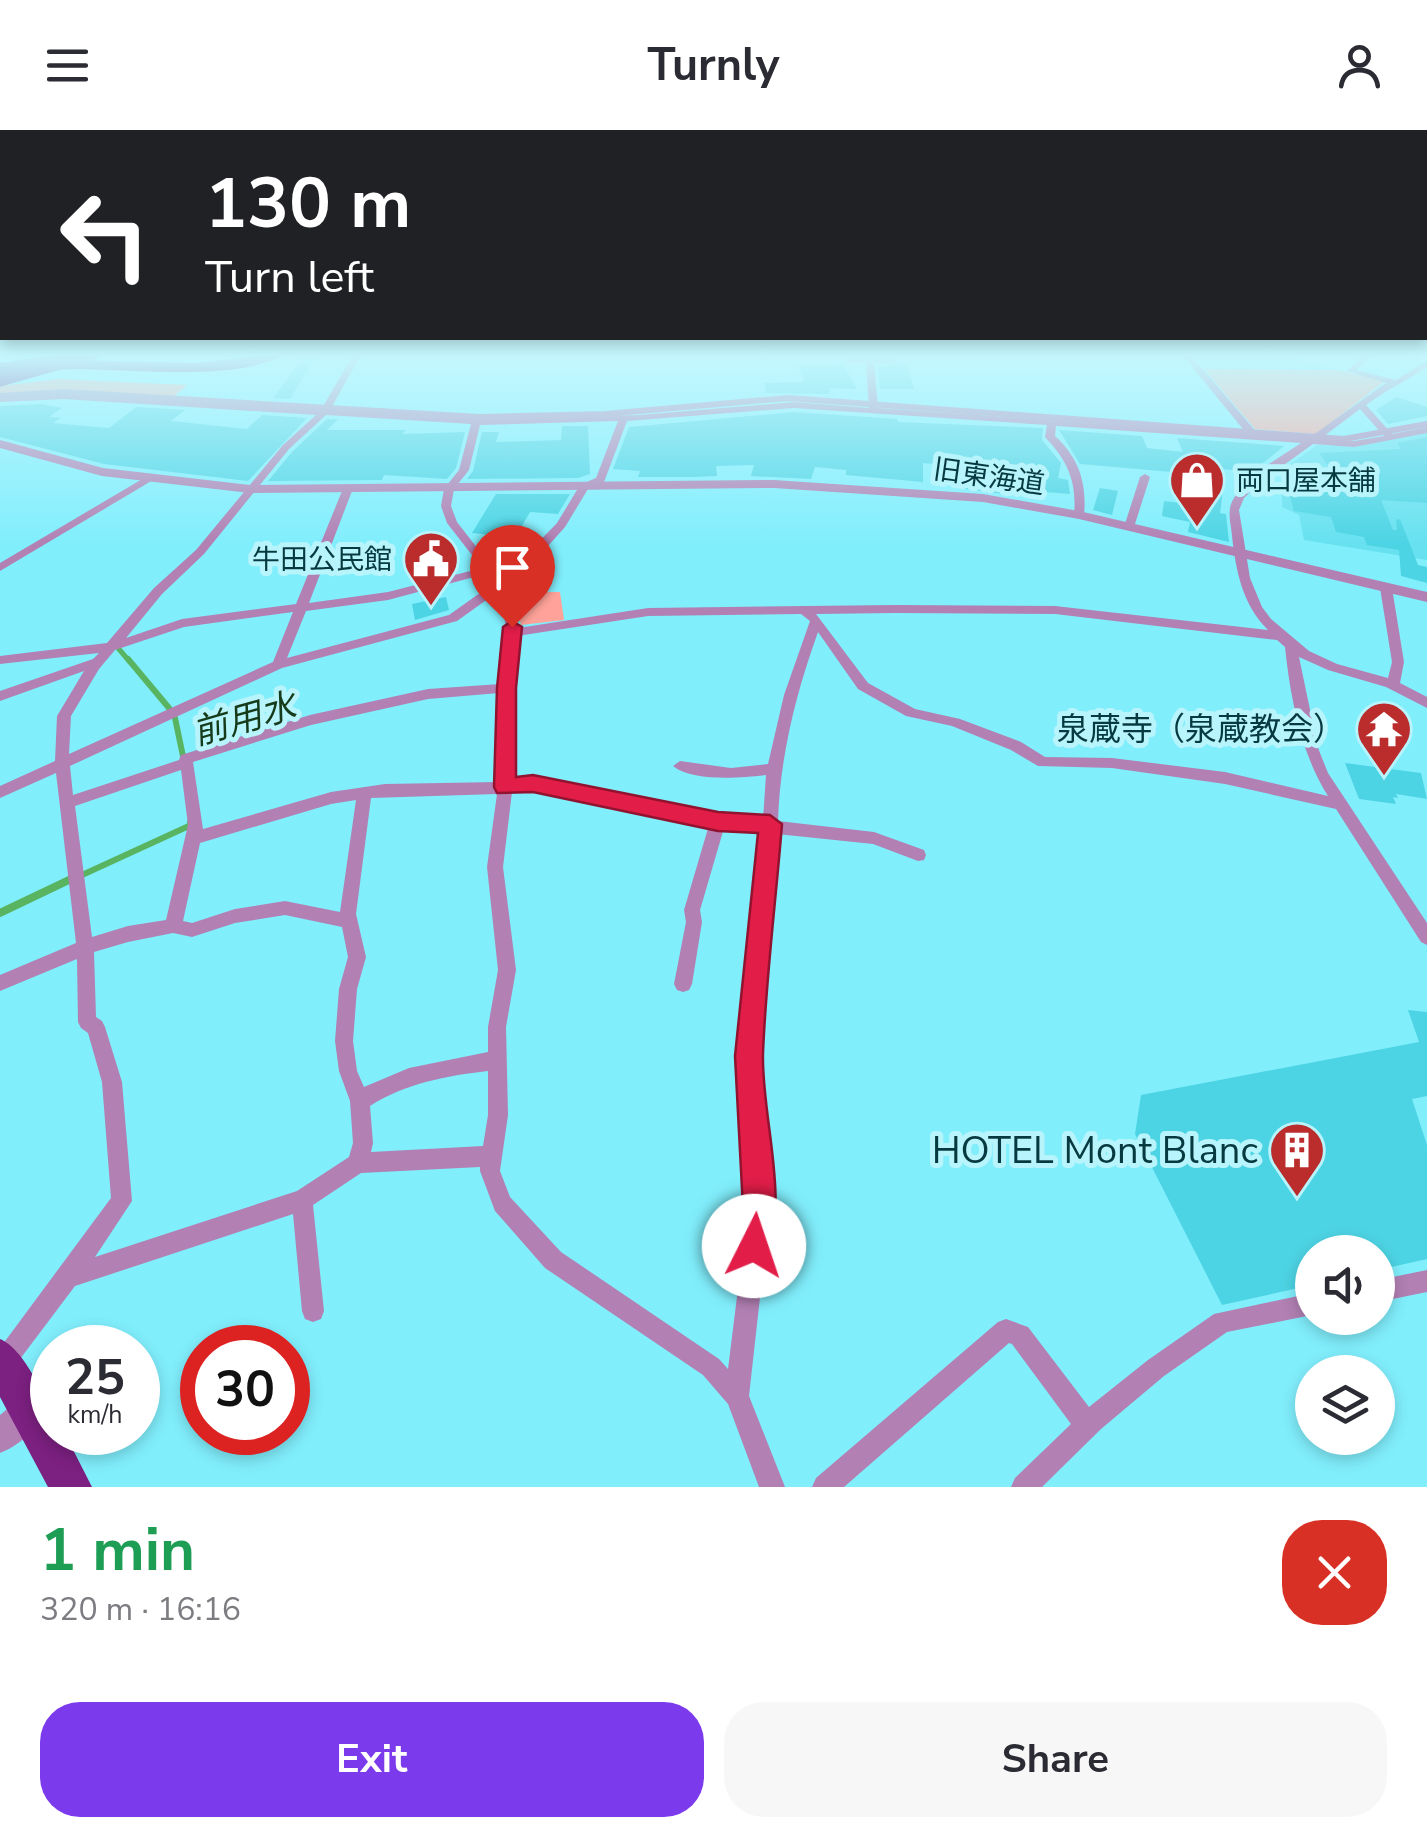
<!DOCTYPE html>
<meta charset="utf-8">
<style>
body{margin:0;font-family:"Nunito Sans","Noto Sans JP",sans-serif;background:#f7f7f7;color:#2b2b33;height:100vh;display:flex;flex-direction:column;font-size:38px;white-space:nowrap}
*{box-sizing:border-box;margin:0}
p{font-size:32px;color:#7c7c81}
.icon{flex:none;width:55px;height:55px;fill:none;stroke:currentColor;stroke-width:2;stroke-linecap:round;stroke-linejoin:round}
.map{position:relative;height:1357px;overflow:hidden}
.details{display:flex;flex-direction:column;background:#fff;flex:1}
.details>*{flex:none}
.guide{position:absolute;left:0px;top:0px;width:1428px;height:210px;box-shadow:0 5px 15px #0003;background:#202124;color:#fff;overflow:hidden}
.tools{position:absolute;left:1295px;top:1105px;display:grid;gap:20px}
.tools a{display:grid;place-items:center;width:100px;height:100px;border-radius:50%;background:#fff;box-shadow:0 5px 15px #0003;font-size:50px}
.speed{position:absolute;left:30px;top:1195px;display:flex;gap:20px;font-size:50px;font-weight:700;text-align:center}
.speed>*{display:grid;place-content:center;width:130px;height:130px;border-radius:50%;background:#fff;box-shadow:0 5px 15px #0003;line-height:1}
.speed small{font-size:25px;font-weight:400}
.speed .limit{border:15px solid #d22;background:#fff;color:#111}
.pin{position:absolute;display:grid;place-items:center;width:85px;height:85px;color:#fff;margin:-102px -42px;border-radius:50% 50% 50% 0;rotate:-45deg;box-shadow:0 0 10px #0007}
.pin .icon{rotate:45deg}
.me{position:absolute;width:110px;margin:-55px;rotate:4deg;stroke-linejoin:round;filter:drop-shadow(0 0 8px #0008)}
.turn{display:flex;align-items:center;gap:35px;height:210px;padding:0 40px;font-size:45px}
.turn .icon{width:130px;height:130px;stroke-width:2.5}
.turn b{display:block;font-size:70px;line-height:85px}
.round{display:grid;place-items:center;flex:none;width:105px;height:105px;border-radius:40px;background:#f7f7f7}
.overview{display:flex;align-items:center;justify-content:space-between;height:170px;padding:0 40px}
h1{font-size:60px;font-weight:700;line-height:75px;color:#1e9e55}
.primary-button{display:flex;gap:20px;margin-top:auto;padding:20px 40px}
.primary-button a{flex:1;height:115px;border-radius:40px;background:#7c3aed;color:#fff;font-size:40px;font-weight:700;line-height:115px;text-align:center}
.primary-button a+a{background:#f7f7f7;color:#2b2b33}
header{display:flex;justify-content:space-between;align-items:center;height:130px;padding:0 40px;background:#fff;font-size:45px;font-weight:700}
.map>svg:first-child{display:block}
</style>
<header><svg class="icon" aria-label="menu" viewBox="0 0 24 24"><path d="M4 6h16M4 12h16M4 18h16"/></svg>Turnly<svg class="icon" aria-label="person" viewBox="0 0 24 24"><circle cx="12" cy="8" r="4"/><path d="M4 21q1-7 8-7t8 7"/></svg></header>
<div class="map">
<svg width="1427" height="1357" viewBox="0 0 1427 1357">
<rect width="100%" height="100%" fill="#81eefc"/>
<g fill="#67e1f0">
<polygon points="1191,223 1270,223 1338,240 1204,239"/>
<polygon points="1427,303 1427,430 1304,410 1299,385 1282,377 1282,340 1317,315 1357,316"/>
</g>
<g fill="#ffa39a">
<polygon points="1204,239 1338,240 1385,251 1316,304 1255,299"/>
<polygon points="59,249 187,255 173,267 0,265 0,256"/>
<polygon points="531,436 536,436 534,462 560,462 564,490 521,495 512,454"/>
</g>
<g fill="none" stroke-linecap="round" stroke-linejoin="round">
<polyline stroke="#59b462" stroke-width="5" points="118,518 130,532"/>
<g stroke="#59b462" stroke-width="6">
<polyline points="128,529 169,578"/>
<polyline points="175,588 184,631"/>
<polyline points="82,745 191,695 190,692"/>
</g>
<polyline stroke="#59b462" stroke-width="8" points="0,783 69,750"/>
</g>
<g fill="#4dd4e4">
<polygon points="306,224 314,230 290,269 273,268"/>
<polygon points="900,233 907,234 914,259 880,259 878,237"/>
<polygon points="843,234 857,259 830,258 829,264 766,263 765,253 804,252 798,236"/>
<polygon points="1396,267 1427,277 1427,286 1388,294 1376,280"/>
<polygon points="41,274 62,278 49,287 61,288 53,293 109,298 136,277 185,280 171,291 247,299 262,285 307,288 248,351 104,334 0,307 0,276"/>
<polygon points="794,282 897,289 898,292 1043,298 1042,310 1061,333 1058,348 1068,350 1070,364 1020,360 1021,366 965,359 964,337 923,333 923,352 846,345 846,340 815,337 811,349 751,346 754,335 716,336 717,346 691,347 638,347 640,341 613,339 629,297"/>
<polygon points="327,289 338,289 327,300 406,300 402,304 465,302 456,338 447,349 384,345 382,350 268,351 292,322"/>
<polygon points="562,296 588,296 590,344 578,348 467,349 473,341 482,302 499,302 496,312 561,310"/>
<polygon points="1059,300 1142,306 1147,318 1183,322 1177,308 1284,316 1252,342 1222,339 1224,352 1220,383 1226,384 1229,412 1188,402 1190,392 1162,386 1164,371 1190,374 1195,344 1080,334"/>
<polygon points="1427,307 1427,373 1381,370 1393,400 1397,400 1396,390 1400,389 1418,435 1427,437 1427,453 1401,446 1399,420 1367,415 1364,407 1336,402 1331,387 1294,381 1284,344 1341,352 1319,323 1401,319 1397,313"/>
<polygon points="1100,358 1118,361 1112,385 1093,380"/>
<polygon points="496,364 570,364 558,384 530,382 519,401 511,407 472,403"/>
<polygon points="446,467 449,480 415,490 412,474"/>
<polygon points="1345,633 1421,643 1427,669 1396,664 1398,668 1393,667 1396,674 1359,669"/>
<polygon points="1408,880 1427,882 1427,966 1412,969 1427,1015 1427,1129 1378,1140 1378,1122 1312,1122 1312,1155 1222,1175 1135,1004 1141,965 1419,912"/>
</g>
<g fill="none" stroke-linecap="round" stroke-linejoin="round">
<polyline stroke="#b280b3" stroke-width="6" points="0,266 64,262 479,287 605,284 788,268 1344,309 1427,294"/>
<g fill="#b280b3" fill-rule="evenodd">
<polygon points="0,223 14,223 0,228"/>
<path d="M354 223H362L330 280 476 289 640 285 794 272 869 278 866 233H849L845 231 849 229H893L897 231 896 233H874L878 278 1247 304 1181 223H1189L1258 304 1309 308 1386 253 1347 241 1366 223H1374L1357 240 1396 250 1427 231V237C1406 251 1386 260 1366 275L1392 304 1427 297V303L1354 317 1313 314 1259 353 1244 368 1239 380 1250 448 1262 477 1271 489 1309 521 1337 534 1388 548 1392 532 1380 458 1386 454 1392 458 1404 532 1400 553 1427 567V578L1386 557 1328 540 1299 527 1318 618 1328 643 1427 793V815L1421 812 1336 679 1225 654 1112 638 1038 636 1011 620 952 596 906 586 858 559 818 502C796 563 780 626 778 691L874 702 924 720 926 725 924 730 918 731 873 714 777 704 758 926 770 1078 749 1266 785 1357H759L728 1274 703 1245 545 1138 495 1081 480 1041V1037L361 1043 313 1075 324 1181 321 1189 313 1192 305 1189 302 1181 293 1084 75 1156 11 1241 0 1243V1218L111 1068 102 952 88 903 81 898 78 892 77 829 0 861V845L76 813 56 643 0 668V656L55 631 57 586 84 541 0 571V561L93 529 99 523 0 534V526L107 513 154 458 196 420 283 315 316 285 64 269 0 272V266L64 263 321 280ZM794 278 1047 295 1045 307C1068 331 1077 352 1074 385L1079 388 1084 385C1087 353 1079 328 1055 306L1056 296 1301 313C1280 328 1247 344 1234 368 1226 380 1231 393 1232 406 1236 441 1242 474 1268 500L1055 476 895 475 648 478 518 498 512 460 506 455 531 435 565 397 588 359 604 352 627 291ZM1360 279 1384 306 1354 311 1320 309ZM326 285 471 294 459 340 444 359 441 376 447 393 482 438 388 462 309 473 352 361 347 358 342 361 296 474 182 489 126 508 162 464 204 424 289 319ZM618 291 596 348 580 355 557 393 513 438 492 437 457 392 451 376 454 359 469 340 480 295ZM489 443 505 445 449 485 287 528 306 481 388 470ZM499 461 506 497 500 554 428 559 310 585 181 625 179 630 73 665 70 636 282 538 457 491ZM293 482 273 532 69 624 71 586 99 539 115 520 184 497ZM895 483 1055 484 1277 510 1285 517C1290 566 1301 624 1328 666L1225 642 1112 628 1045 627 1021 612 960 589 915 579 868 553 816 484ZM801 484 810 491 784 565 768 634 731 638 680 631 673 636C693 652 741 648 766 645L763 690 718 685 533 648 513 651V558L517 506 648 486ZM499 563 498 652 385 654 331 662 203 699 193 632 311 595 428 569ZM181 640 188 695 166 790 128 796 92 807 75 676ZM533 660 709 695 684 780 686 792 674 854 677 860 683 862 689 860 692 854 702 792 700 780 724 698 762 702 740 926 748 1078 728 1239 719 1229 561 1122 510 1067 500 1041 508 985 506 897 516 840 503 737 512 662ZM497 664 487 737 498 840 488 897V922L409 938 364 957 357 941 353 911 357 859 366 827 356 784 371 668ZM356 670 340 782 285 771 235 779 192 793 183 791 200 713 331 674ZM285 785 342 797 348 827 339 859 335 911 339 941 350 971 353 1013 349 1027 297 1061 95 1127 132 1071 122 952 105 897 102 891 96 887 94 822 128 812 173 803 192 807 235 793ZM488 941V985L483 1016 371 1022 373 1013 370 976C406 953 446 946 488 941Z"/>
<polygon points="1145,344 1150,347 1134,397 1125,399 1124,397 1140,347"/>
<polygon points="144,348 153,350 0,441 0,433"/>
<polygon points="1427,1140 1427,1162 1378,1172 1378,1150"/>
<polygon points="1312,1163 1312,1185 1227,1202 1164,1246 1101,1299 1042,1357 1011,1357 1015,1348 1071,1294 1012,1214 1009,1213 844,1357 812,1357 816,1348 998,1192 1006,1189 1028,1197 1089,1277 1148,1230 1214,1184"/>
</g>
<g fill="#b280b3" fill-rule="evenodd">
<polygon points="0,310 103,338 250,355 774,350 983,364 1079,381 1427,462 1427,472 1079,389 983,372 774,358 250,363 102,346 0,318"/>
<path d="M28 1266 39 1271 44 1282C37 1300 18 1316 0 1323V1285L17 1271Z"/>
</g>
<g fill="#7c2081" fill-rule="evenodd">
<path d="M69 223 76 227 73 230 195 233 286 223C236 256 114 235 52 240L46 234 0 241V233Z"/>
<path d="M0 1209C25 1219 52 1276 52 1302H64L92 1357H48L0 1267Z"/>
</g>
<polyline stroke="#7c2081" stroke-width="15" points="0,249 91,223"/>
</g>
<linearGradient id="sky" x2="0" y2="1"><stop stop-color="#6fb4b2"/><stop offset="0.54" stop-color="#c6f7fe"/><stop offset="1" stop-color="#c6f7fe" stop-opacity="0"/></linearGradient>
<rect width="1427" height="413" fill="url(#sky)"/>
<path fill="#e11d48" stroke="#92132f" stroke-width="2.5" d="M512 491 522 497 516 558V647L533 645 718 682 770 685 782 694C776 770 766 847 763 923 761 985 790 1069 766 1127L754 1132 743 1127 738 1116 743 1078 735 926 758 703 718 701 533 662 497 663 494 657 497 558 503 497Z"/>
<defs>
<g id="shop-pin" transform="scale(2.875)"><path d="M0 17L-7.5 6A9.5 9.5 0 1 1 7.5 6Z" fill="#bb2c2c" stroke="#b8f4fc"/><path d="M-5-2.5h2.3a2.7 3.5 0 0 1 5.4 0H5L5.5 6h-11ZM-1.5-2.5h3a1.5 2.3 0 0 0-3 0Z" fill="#fff"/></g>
<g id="civic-pin" transform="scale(2.875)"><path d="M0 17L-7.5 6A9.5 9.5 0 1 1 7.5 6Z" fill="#bb2c2c" stroke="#b8f4fc"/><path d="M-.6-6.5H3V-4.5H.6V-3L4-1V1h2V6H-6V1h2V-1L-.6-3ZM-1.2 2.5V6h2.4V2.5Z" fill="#fff"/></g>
<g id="temple-pin" transform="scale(2.875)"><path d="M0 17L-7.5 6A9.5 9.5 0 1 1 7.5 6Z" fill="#bb2c2c" stroke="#b8f4fc"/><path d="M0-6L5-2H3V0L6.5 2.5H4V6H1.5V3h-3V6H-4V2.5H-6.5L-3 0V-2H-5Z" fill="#fff"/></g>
<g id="building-pin" transform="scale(2.875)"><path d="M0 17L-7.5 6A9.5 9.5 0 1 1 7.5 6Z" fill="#bb2c2c" stroke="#b8f4fc"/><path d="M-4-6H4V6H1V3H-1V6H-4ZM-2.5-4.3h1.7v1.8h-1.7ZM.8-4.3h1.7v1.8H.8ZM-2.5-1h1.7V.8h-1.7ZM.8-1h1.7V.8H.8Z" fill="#fff"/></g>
</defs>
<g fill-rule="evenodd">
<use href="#shop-pin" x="1197" y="350"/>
<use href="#civic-pin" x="431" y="429"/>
<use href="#temple-pin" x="1384" y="599"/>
<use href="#building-pin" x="1297" y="1020"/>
</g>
<g text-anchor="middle" stroke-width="10" stroke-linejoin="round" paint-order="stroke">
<g font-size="28" fill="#073a40" stroke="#b8f4fc">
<text transform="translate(989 346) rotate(8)" y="10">旧東海道</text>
</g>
<g font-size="28" fill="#073a40" stroke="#b8f4fc" text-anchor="start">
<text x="1236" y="360">両口屋本舗</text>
<text x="392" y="439" text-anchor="end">牛田公民館</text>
</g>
<g font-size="32" fill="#073a40" stroke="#b8f4fc" text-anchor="end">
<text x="1345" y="610">泉蔵寺（泉蔵教会）</text>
</g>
<g font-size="35" font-style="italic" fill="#163b1a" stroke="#b8f4fc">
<text transform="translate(244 589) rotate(-16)" y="12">前用水</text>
</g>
<g font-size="38" fill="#073a40" stroke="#b8f4fc" text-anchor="end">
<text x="1258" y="1033">HOTEL Mont Blanc</text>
</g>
</g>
</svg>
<div class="tools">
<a><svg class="icon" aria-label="sound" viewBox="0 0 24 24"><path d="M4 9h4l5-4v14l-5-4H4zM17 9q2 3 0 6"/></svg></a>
<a><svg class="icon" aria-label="layers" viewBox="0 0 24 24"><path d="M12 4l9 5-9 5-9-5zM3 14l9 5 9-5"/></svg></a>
</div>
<div class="speed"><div>25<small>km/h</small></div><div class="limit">30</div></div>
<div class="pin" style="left:512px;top:497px;background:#d93025"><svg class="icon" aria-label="arrive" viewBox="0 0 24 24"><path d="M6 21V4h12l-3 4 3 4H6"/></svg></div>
<svg class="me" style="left:754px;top:1116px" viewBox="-20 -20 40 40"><circle r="19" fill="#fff"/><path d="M0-13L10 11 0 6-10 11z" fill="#e11d48"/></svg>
<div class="guide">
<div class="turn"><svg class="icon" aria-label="left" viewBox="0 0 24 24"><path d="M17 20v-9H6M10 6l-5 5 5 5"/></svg><div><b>130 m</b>Turn left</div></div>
</div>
</div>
<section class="details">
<div class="overview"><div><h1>1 min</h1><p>320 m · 16:16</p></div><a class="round" style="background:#d93025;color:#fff"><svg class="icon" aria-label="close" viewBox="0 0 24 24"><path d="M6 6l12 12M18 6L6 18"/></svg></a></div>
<div class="primary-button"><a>Exit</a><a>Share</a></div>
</section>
